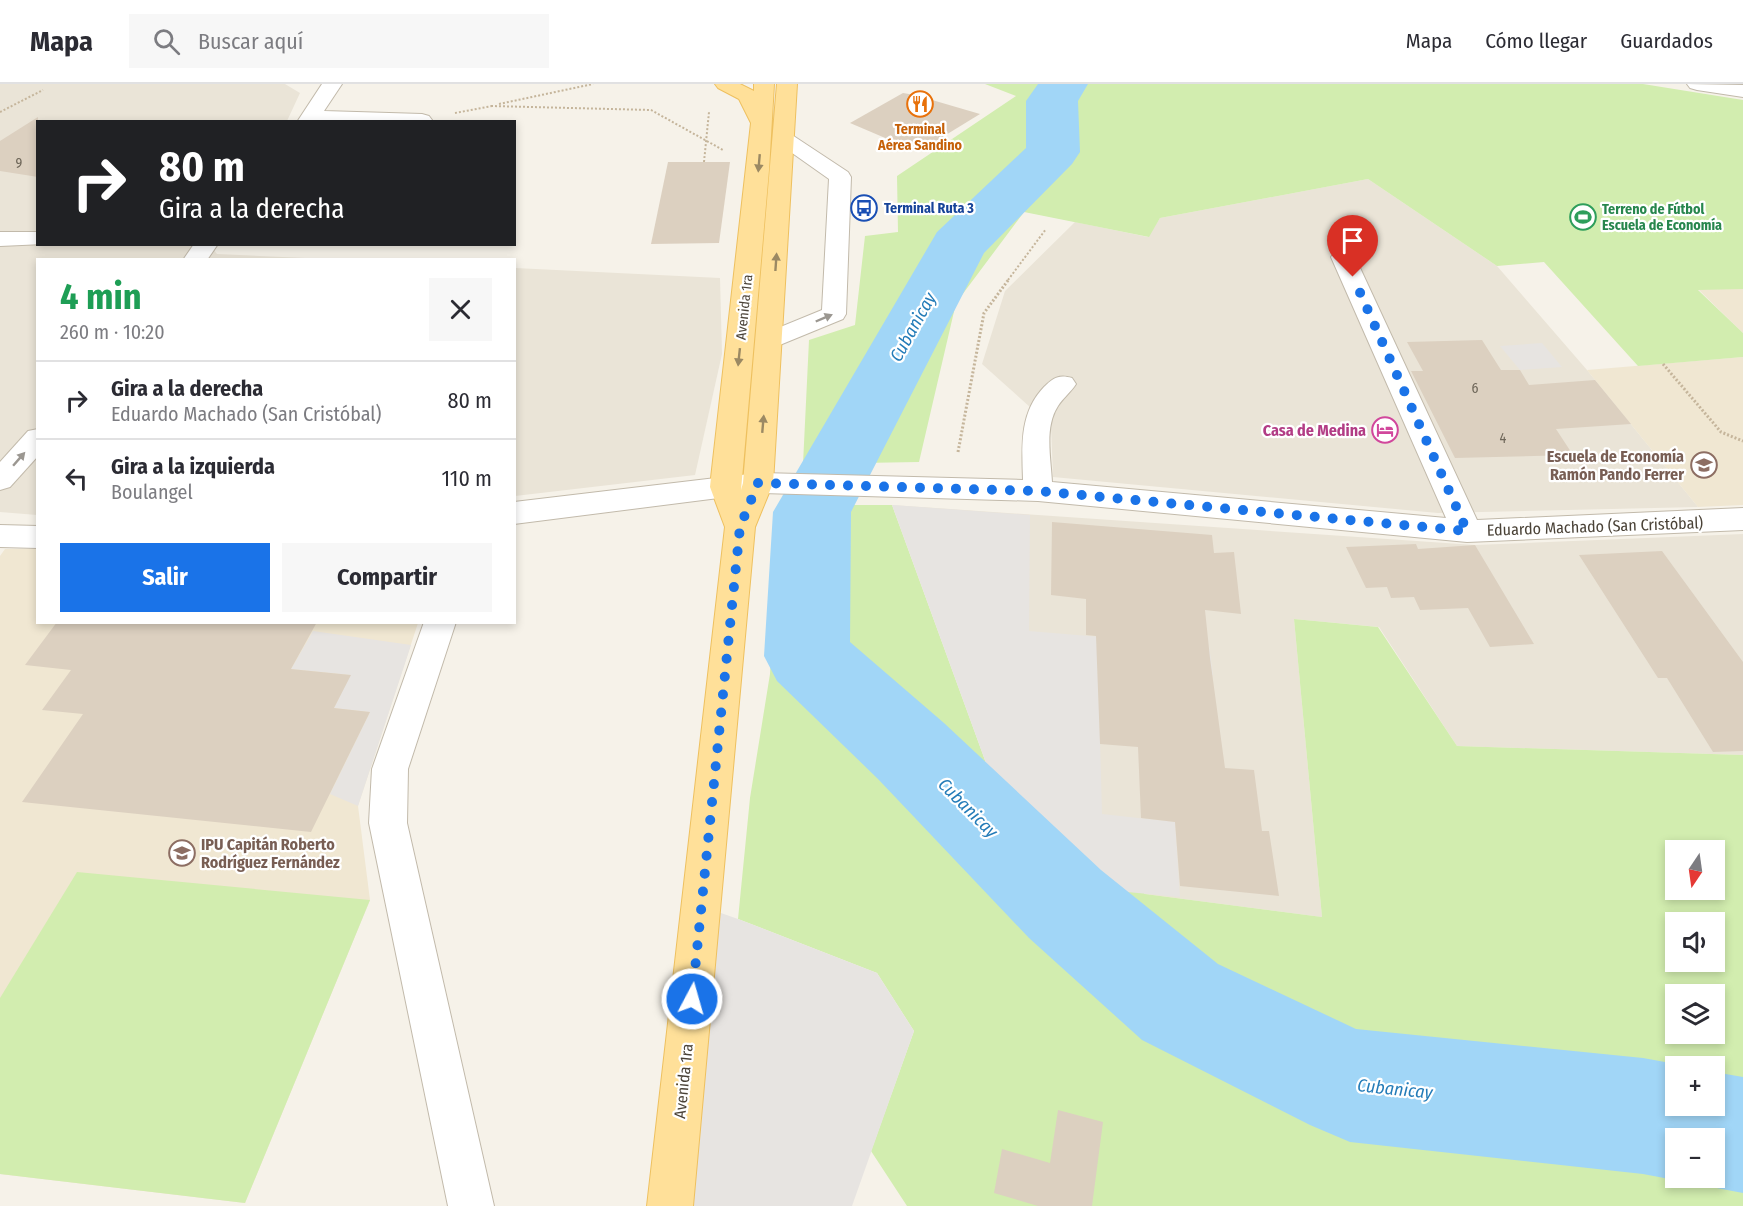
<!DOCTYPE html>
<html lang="es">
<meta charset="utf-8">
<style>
body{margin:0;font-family:"Fira Sans Condensed",sans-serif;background:#f7f7f7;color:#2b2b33;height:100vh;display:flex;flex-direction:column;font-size:22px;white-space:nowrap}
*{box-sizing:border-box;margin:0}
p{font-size:20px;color:#7c7c81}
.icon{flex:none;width:33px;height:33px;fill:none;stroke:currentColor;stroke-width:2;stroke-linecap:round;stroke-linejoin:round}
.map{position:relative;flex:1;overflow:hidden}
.details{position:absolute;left:36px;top:174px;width:480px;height:366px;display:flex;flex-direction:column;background:#fff;border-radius:0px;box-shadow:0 3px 9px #0003}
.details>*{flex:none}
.guide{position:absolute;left:36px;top:36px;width:480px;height:126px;border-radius:0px;box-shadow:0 3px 9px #0003;background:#202124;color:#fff;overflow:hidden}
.needle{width:39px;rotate:193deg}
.fabs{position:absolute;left:1665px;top:756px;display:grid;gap:12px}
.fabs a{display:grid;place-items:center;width:60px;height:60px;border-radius:0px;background:#fff;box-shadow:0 3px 9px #0003;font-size:30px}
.pin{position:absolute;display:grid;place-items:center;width:51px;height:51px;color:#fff;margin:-62px -26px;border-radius:50% 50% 50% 0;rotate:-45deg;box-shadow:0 0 6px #0007}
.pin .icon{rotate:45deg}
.me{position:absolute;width:66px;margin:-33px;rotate:6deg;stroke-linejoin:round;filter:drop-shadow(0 0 4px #0008)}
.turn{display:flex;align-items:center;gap:21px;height:126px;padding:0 24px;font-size:27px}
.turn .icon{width:78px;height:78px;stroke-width:2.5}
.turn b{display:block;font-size:42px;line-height:51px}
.round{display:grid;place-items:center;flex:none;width:63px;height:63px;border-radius:0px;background:#f7f7f7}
.overview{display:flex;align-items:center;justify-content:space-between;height:102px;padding:0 24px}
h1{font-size:36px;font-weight:700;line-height:45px;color:#1e9e55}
.cta{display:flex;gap:12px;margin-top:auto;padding:12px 24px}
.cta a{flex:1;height:69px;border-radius:0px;background:#1a73e8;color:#fff;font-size:24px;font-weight:700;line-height:69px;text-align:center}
.cta a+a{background:#f7f7f7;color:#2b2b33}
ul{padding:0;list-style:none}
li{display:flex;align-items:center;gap:18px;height:78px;padding:0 24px;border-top:2px solid #e1e1e2}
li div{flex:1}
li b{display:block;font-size:22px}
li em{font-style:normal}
header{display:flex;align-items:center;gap:36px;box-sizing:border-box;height:84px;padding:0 30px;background:#fff;border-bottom:2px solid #e1e1e2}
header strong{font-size:28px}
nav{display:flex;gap:33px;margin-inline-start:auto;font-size:21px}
.search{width:420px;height:54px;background:#f7f7f7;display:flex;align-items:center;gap:15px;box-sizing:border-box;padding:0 21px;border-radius:0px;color:#7c7c81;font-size:22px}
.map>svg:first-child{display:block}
</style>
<header>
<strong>Mapa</strong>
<div class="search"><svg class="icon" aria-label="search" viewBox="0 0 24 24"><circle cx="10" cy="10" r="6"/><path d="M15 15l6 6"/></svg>Buscar aquí</div>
<nav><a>Mapa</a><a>Cómo llegar</a><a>Guardados</a></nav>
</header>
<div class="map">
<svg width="1743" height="1122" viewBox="0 0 1743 1122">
<rect width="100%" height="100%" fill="#f6f2e9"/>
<g fill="#eae4d7">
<polygon points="0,0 285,0 300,9 287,37 38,38 38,160 210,161 217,170 328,175 38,176 37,431 0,428"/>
<polygon points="1368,95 1497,182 1587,286 1698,423 1438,429 1053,393 1051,342 982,280 1005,207 1075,138 1148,153 1160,134"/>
<polygon points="515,184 720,194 722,270 695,391 515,412"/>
<polygon points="892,421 1475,461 1743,450 1743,671 1457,662 1379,543 1294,535 1322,833 1145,810"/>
</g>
<g fill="#f0e7d2">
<polygon points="1698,205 1743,205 1743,249"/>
<polygon points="1743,273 1743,421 1698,423 1587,286"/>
<polygon points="5,465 37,465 38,538 418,539 358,722 370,816 245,1119 0,1090 0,472"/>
</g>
<g fill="#d2edaf" fill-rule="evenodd">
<polygon points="985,0 1643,0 1743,16 1743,205 1698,206 1743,249 1743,273 1638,282 1544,178 1497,182 1368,95 1160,134 1149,153 1024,128 956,219 919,378 803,380 809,256 855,241 865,152 898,148 897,92 1016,12"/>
<path d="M778 421H892L986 679 1145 810 1322 833 1294 535 1378 543 1457 662 1743 671V1122H907L871 1067 914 947 877 889 738 835 750 714 770 590ZM1676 766H1714V806H1676ZM1676 838H1714V878H1676ZM1676 910H1714V950H1676ZM1676 982H1714V1022H1676ZM1676 1054H1714V1094H1676Z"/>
<polygon points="77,788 370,816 245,1119 0,1090 0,914"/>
</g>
<g fill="#e7e4e1">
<polygon points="1542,259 1562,283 1520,286 1500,262"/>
<polygon points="892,421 1030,431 1029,547 1209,562 1213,591 1098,581 1102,730 1175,738 1180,813 1085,804 986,679"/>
<polygon points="313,547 411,561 358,722 330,710 370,628 334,624 350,591 291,585"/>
<polygon points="701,822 738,835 877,889 914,947 852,1122 670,1122"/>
</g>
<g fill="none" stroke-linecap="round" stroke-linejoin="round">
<path fill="#a1d6f7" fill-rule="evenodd" d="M1038 0H1088L1078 17 1080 68 1072 80 984 169 851 428 850 558 944 639 1101 786 1218 880 1356 945 1643 974 1687 982H1676V1022H1714V988L1743 993V1109L1643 1090 1350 1058 1310 1041 1142 956 1029 854 878 695 777 597 764 572 773 428 937 148 1026 64V17ZM1676 1054H1714V1094H1676Z"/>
</g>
<g fill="#dcd0c0">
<polygon points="903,9 915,11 980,30 918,68 850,39"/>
<polygon points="38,33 38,93 0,87 0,57"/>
<polygon points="668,78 730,78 719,159 651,160"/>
<polygon points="1482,256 1501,286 1520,286 1529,301 1595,296 1631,340 1556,345 1573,371 1455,374 1411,287 1423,287 1407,258"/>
<polygon points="1052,438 1212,451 1214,469 1234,468 1241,530 1205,526 1210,574 1225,684 1254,686 1262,747 1269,747 1279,812 1180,802 1175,738 1141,734 1138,663 1100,660 1096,552 1086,551 1086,515 1051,511"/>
<polygon points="1416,460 1418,465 1475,461 1534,560 1490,563 1468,524 1420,526 1414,513 1391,514 1387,503 1366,504 1346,463"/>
<polygon points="1662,467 1743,578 1743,667 1713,668 1667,594 1658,594 1579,471"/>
<polygon points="57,538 317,538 291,585 351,591 334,624 370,628 311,748 22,718 83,630 42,626 71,586 25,581"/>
<polygon points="1058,1026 1103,1038 1092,1122 1038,1122 994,1109 1002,1065 1050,1079"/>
</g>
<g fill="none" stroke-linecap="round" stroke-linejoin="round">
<g stroke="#c2baab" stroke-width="2">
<g id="minor">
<polygon points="322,0 342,0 324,27 422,30 429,32 432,36 297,38"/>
<polygon points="1687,0 1743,1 1743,13 1697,6 1690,4"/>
<polygon points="785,49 792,51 848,88 851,93 846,230 843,235 770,265 761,263 757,257 761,251 822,226 829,95 778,59 775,55 778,51"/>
<polygon points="0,148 38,148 38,160 44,160 0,162"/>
<polygon points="194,160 218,160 207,176 183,176"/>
<path d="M1343 166 1351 168 1355 173 1477 436 1743 424V446L1467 458 1038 417 758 409 514 440V418L758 389 1023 396C1022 363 1019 329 1044 303 1053 294 1059 290 1072 294L1076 300C1071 308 1063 314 1058 322 1044 343 1051 375 1052 398L1446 434 1331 173 1335 168Z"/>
<polygon points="38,345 38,372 10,403 0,406 0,378 28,347"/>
<polygon points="0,441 38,442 38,464 0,463"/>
<polygon points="424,538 456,538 408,685 407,739 494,1122 448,1122 369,739 372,685"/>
</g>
</g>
<g stroke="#eec05f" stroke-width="2">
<polygon id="major" points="715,0 740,0 754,7 754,0 774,0 769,86 741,406 743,399 777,0 797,0 773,399 755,443 693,1122 647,1122 725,443 710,403 751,39 739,15 718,4"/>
</g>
<g stroke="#c5b59b" stroke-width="2" stroke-dasharray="2 2" stroke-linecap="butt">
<polyline points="499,20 593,0"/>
<polyline points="491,22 651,26 723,66"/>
<polyline points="0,28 43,6"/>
<polyline points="455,29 492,22"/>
<polyline points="704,78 709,28"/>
<polyline points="1008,196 1046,145"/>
</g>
<g stroke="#c5b59b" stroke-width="3" stroke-dasharray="2 2" stroke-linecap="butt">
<polyline points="1663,280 1721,348 1743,357"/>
<polyline points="958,368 984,229 1009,195"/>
</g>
<use href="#minor" fill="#fff" fill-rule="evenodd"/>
<use href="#major" fill="#ffe099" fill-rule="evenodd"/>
</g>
<defs><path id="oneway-solid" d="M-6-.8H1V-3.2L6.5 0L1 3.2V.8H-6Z" transform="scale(1.5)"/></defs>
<g fill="#9b8963">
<use href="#oneway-solid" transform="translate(759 79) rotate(95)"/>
<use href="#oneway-solid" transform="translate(776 178) rotate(-86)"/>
<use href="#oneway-solid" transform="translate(739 273) rotate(96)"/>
<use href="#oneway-solid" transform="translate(763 340) rotate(-85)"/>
</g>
<g fill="#9b9791">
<use href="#oneway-solid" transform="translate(824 234) rotate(-23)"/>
<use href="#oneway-solid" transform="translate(19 375) rotate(-49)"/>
</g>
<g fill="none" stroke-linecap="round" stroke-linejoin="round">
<polyline stroke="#1a73e8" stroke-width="10" stroke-dasharray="0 18" points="692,915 740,443 758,399 1038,407 1467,447 1353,193"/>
</g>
<defs>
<g id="restaurant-ring" transform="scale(1.35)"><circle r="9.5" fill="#fff" stroke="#e8710a" stroke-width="1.5"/><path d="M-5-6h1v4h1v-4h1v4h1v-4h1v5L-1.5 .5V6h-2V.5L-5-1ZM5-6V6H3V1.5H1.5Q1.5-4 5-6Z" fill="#e8710a"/></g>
<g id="bus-ring" transform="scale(1.35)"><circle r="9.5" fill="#fff" stroke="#1a4fb4" stroke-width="1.5"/><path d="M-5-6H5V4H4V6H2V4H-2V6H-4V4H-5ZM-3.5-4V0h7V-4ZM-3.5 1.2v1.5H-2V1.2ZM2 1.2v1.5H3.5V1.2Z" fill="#1a4fb4"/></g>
<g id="stadium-ring" transform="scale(1.35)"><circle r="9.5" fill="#fff" stroke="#2e9e5b" stroke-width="1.5"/><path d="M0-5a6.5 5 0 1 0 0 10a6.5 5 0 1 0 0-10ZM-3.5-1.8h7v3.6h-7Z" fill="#2e9e5b"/></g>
<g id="hotel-ring" transform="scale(1.35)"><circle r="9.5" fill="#fff" stroke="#d1479c" stroke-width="1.5"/><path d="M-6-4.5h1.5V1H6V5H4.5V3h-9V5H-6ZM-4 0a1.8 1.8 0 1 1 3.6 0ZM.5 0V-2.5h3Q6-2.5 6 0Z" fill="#d1479c"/></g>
<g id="university-ring" transform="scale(1.35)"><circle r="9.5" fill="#fff" stroke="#8d6e63" stroke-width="1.5"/><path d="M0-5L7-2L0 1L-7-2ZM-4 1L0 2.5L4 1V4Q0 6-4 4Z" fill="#8d6e63"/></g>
<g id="school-ring" transform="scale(1.35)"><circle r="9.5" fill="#fff" stroke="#8d6e63" stroke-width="1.5"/><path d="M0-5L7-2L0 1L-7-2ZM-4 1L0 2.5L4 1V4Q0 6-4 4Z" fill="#8d6e63"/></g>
</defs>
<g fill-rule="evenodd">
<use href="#restaurant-ring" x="920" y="20"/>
<use href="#bus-ring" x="864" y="124"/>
<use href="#stadium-ring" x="1583" y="133"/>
<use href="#hotel-ring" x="1385" y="346"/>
<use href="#university-ring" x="1704" y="381"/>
<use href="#school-ring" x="182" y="769"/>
</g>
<g text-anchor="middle" stroke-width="4.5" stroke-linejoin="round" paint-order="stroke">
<g font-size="14" font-weight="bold" fill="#c56008" stroke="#fff">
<text x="920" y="50">Terminal<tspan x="920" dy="16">Aérea Sandino</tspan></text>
</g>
<g font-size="14" fill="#6e6659">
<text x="19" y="84">9</text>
<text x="1475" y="309">6</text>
<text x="1503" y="359">4</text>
</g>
<g font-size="14" font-weight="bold" fill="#164399" stroke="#fff" text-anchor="start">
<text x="884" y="129">Terminal Ruta 3</text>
</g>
<g font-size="14" font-weight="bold" fill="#27864d" stroke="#fff" text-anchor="start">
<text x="1602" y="130">Terreno de Fútbol<tspan x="1602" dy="16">Escuela de Economía</tspan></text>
</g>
<g font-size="14" fill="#4a4237" stroke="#fff">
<text transform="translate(744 223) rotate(-84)" y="5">Avenida 1ra</text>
</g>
<g font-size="16" font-weight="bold" fill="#b23c85" stroke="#fff" text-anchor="end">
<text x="1366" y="352">Casa de Medina</text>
</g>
<g font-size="16" font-weight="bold" fill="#785e54" stroke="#fff" text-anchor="end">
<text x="1684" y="378">Escuela de Economía<tspan x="1684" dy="18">Ramón Pando Ferrer</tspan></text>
<text x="201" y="766" text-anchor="start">IPU Capitán Roberto<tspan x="201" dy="18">Rodríguez Fernández</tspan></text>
</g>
<g font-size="16" fill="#4a4237" stroke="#fff">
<text transform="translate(1595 442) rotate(-2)" y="6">Eduardo Machado (San Cristóbal)</text>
<text transform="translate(683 997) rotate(-84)" y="6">Avenida 1ra</text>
</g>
<g font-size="18" font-style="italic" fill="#247cb8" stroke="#fff">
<text transform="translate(913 243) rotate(-61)" y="6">Cubanicay</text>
<text transform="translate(968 724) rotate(45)" y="6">Cubanicay</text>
<text transform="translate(1395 1005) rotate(6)" y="6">Cubanicay</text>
</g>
</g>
</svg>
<div class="fabs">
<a><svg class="needle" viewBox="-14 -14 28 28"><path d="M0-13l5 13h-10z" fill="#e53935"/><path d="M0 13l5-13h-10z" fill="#7c7c81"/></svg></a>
<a><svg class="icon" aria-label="sound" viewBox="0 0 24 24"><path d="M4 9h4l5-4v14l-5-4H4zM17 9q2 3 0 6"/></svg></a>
<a><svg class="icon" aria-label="layers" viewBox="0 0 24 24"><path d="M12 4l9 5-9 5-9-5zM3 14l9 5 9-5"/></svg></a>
<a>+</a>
<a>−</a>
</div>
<div class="pin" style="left:1353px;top:193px;background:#d93025"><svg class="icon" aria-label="arrive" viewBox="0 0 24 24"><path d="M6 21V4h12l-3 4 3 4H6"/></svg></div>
<svg class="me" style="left:692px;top:915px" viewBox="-20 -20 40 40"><circle r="17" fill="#1a73e8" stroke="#fff" stroke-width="3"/><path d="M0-11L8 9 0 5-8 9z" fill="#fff"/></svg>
<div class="guide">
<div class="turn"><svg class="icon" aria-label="right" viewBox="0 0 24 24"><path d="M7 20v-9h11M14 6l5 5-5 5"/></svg><div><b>80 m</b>Gira a la derecha</div></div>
</div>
<section class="details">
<div class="overview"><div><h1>4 min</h1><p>260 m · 10:20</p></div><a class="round"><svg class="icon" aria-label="close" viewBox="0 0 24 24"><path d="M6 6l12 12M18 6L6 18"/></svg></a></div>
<ul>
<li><svg class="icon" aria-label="right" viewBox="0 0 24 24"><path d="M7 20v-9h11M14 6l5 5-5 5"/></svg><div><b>Gira a la derecha</b><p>Eduardo Machado (San Cristóbal)</p></div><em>80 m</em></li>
<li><svg class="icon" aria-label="left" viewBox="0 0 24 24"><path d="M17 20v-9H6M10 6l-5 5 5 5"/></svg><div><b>Gira a la izquierda</b><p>Boulangel</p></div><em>110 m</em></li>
</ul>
<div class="cta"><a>Salir</a><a>Compartir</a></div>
</section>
</div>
